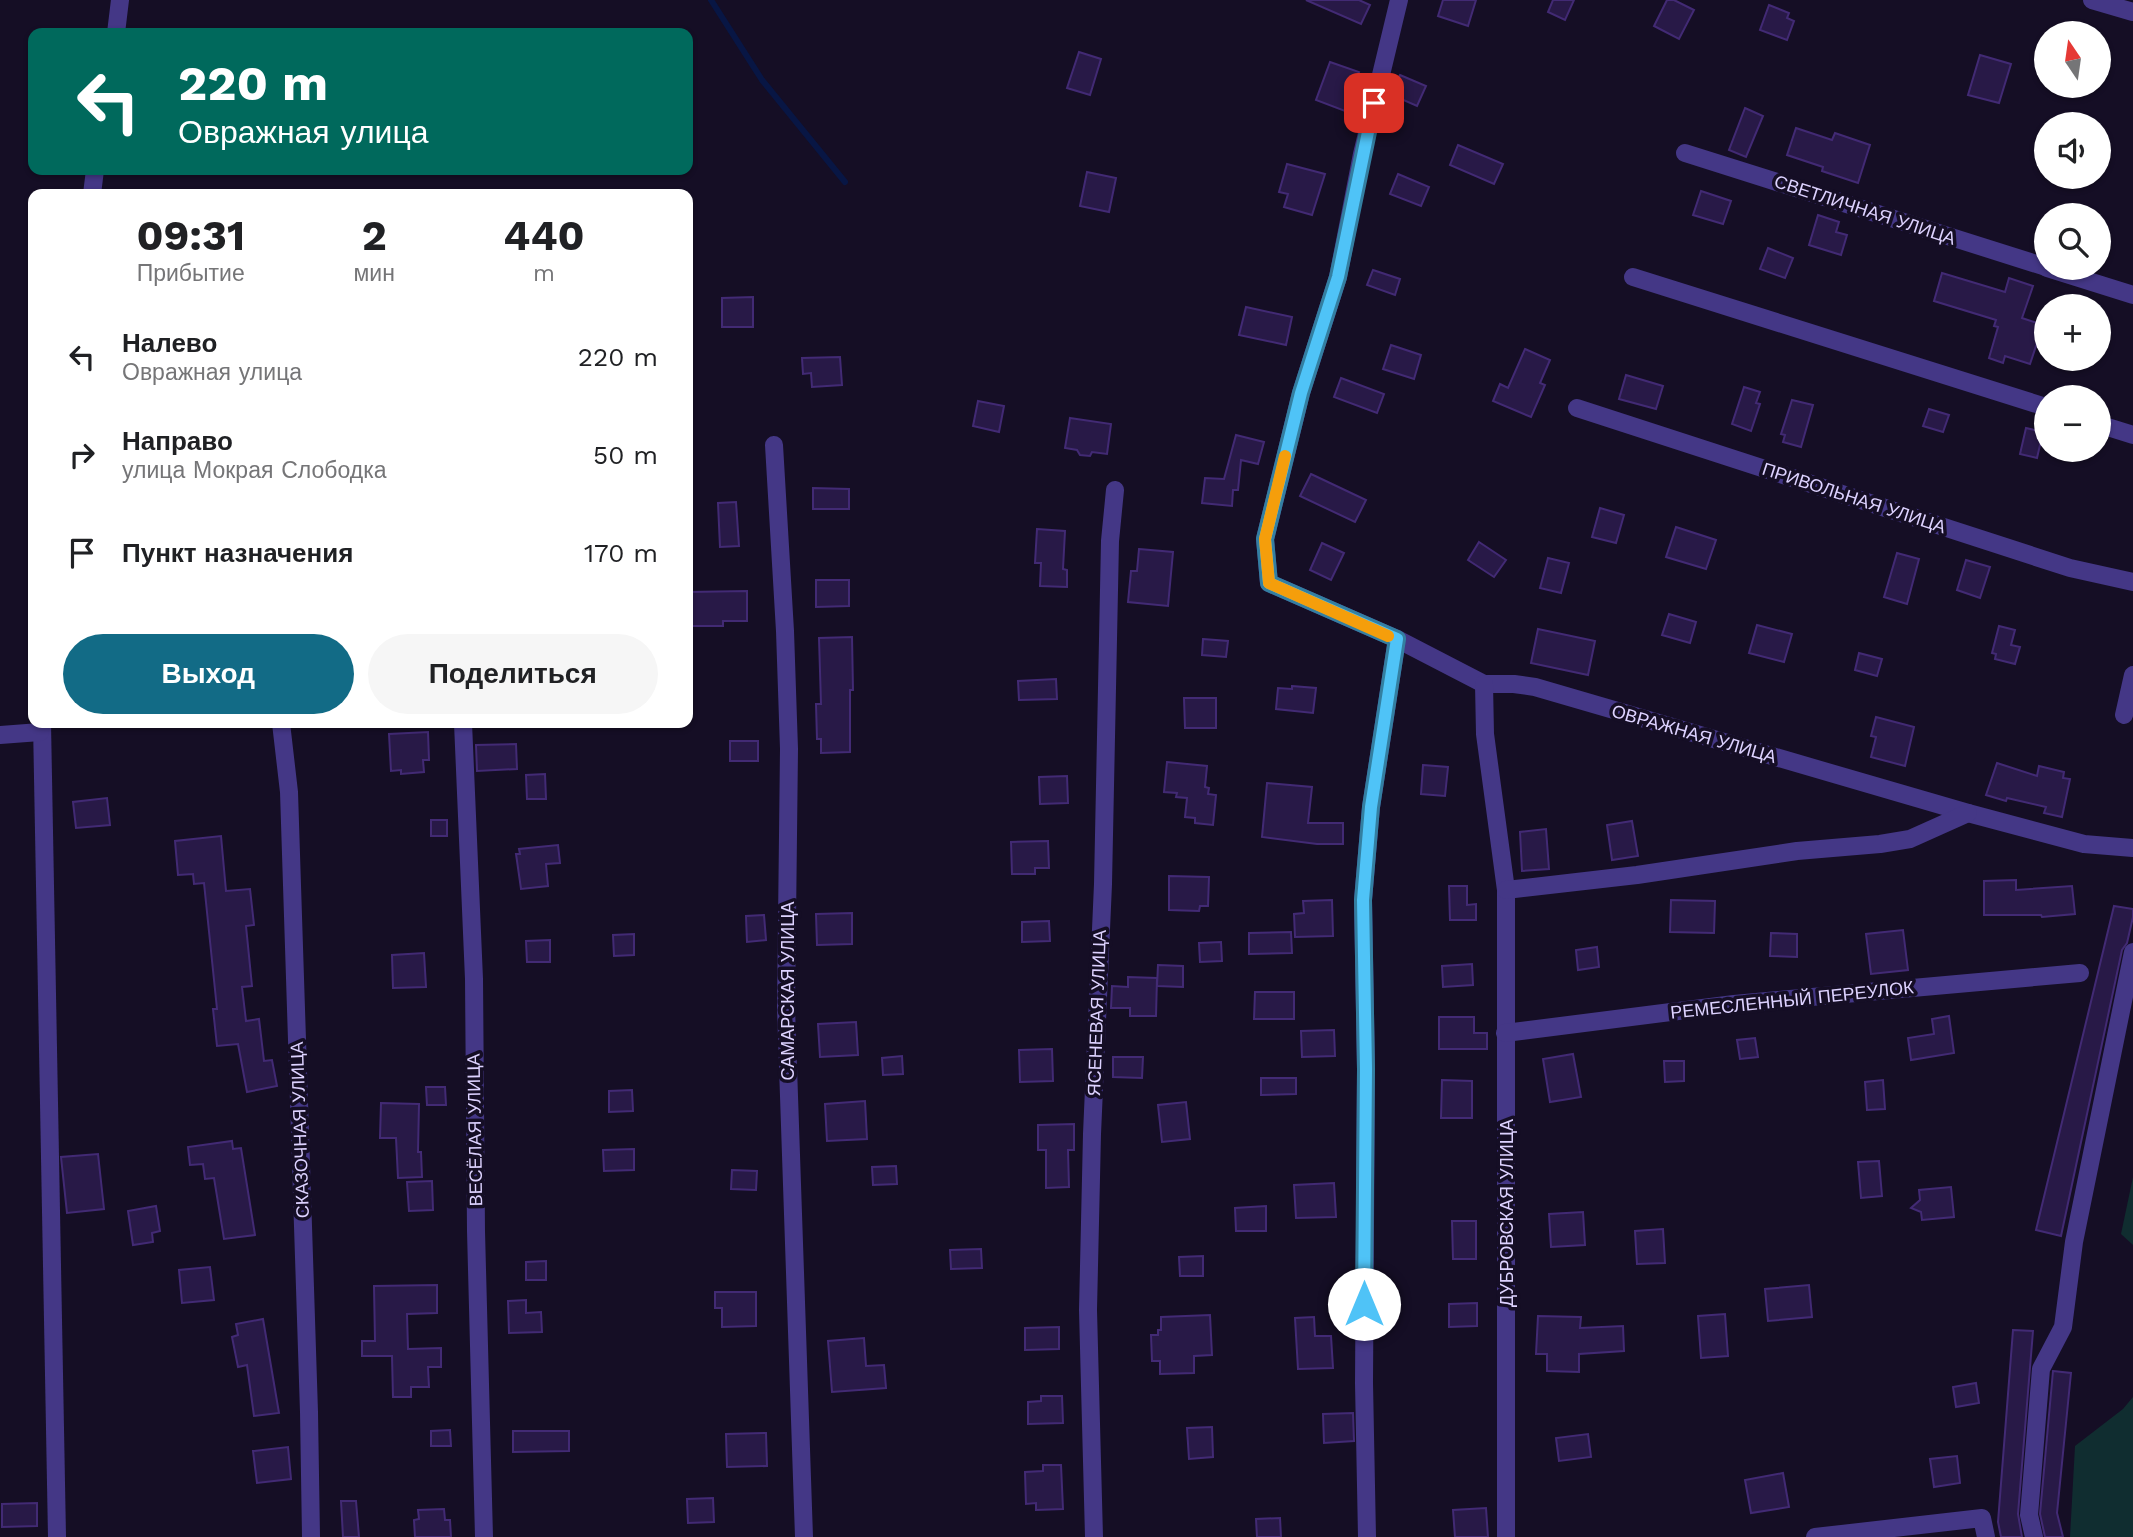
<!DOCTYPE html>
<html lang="ru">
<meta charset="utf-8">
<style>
body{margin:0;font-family:"Work Sans",sans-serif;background:#f6f6f6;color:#202124;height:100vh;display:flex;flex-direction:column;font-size:26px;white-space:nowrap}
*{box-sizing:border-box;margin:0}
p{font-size:23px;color:#757577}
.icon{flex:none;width:38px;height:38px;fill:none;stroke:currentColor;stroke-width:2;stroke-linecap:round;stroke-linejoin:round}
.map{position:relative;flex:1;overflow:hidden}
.details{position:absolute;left:28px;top:189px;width:665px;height:539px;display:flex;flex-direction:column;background:#fff;border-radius:14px;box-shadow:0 2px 5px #0004}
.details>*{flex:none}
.top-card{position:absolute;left:28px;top:28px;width:665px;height:147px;border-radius:14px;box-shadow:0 2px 5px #0004;background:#00695c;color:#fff;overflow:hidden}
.needle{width:46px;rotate:347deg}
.tools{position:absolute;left:2034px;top:21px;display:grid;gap:14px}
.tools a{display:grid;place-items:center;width:77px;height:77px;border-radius:50%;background:#fff;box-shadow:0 2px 5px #0004;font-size:35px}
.pin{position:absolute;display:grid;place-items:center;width:60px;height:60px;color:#fff;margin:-30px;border-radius:14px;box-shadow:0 4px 10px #0006}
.me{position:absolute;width:77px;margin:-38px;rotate:0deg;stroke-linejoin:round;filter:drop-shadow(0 0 5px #0008)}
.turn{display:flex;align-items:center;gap:24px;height:147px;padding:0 35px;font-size:32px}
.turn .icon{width:91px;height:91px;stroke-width:2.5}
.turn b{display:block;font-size:49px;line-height:60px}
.eta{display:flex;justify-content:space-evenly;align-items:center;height:119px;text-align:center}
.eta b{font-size:42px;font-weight:700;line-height:49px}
.action{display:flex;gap:14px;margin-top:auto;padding:14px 35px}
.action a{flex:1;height:80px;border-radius:42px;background:#126b86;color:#fff;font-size:28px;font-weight:700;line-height:80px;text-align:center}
.action a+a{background:#f6f6f6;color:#202124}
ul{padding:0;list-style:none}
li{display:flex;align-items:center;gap:21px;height:98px;padding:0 35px}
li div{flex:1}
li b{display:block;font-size:26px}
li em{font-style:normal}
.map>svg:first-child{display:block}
</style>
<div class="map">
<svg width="2133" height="1537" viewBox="0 0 2133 1537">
<rect width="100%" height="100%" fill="#150e25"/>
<g fill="#102d30">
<polygon points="2133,1177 2133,1245 2121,1234"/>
<polygon points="2133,1397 2133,1537 2070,1537 2075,1446 2123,1409"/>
</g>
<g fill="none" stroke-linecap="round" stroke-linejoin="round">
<polyline stroke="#081644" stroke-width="6" points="711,0 762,80 845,182"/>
</g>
<g fill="#281947" stroke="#422a74" stroke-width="2">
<polygon points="1306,0 1359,0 1370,5 1361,24"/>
<polygon points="1443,0 1476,0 1468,26 1438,16"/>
<polygon points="1553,0 1574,0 1565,20 1548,12"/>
<polygon points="1667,0 1674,0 1694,10 1679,39 1654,26"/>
<polygon points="1769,5 1789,13 1787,18 1794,21 1787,40 1760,30"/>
<polygon points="1079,52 1101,59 1090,95 1067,88"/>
<polygon points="1980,55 2011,64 1999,103 1968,95"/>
<polygon points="1330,62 1359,72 1345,111 1316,100"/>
<polygon points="1400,75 1426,86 1417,106 1392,95"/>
<polygon points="1745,108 1763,116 1746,157 1729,150"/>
<polygon points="1796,128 1832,140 1835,133 1870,145 1858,183 1822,171 1823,167 1787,155"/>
<polygon points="1458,145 1503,164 1494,184 1450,165"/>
<polygon points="1287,164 1325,174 1312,215 1284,207 1288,194 1279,192"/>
<polygon points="1087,172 1116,178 1109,212 1080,206"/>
<polygon points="1398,174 1429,187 1421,206 1390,194"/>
<polygon points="1701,191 1731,201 1723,224 1693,215"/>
<polygon points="1818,215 1839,222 1836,232 1847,235 1841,255 1809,245"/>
<polygon points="1768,248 1793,258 1785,278 1760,269"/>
<polygon points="1373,270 1400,279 1395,295 1367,285"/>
<polygon points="1942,273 2005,292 2009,278 2033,286 2022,318 2043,325 2030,364 2005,356 2003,363 1989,358 1998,327 1994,326 1996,320 1934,301"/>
<polygon points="753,297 753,327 722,327 722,298"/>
<polygon points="1246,307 1292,317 1286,345 1239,335"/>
<polygon points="1391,345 1421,355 1414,379 1383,369"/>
<polygon points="1525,349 1550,360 1540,383 1545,385 1531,417 1493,401 1500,384 1508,388"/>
<polygon points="840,357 842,385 812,387 811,373 803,374 802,358"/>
<polygon points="1626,375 1663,386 1656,409 1619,399"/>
<polygon points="1341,378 1384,394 1377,413 1334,397"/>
<polygon points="1744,387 1760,392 1756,403 1760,404 1751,431 1732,424"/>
<polygon points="1792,400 1813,405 1801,447 1783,442 1785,435 1781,434"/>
<polygon points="978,401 1004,406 999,432 973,426"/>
<polygon points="1929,409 1949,415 1943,432 1923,426"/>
<polygon points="1070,418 1111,424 1107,454 1092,452 1090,456 1080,455 1077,450 1065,448"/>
<polygon points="2026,428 2043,432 2037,458 2020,454"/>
<polygon points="1236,435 1264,442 1258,464 1241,460 1238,490 1233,490 1232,506 1202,503 1205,478 1224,479"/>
<polygon points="1311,474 1366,500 1355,522 1300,496"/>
<polygon points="813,488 849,489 849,509 813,509"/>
<polygon points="736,502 739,546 720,547 718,503"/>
<polygon points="1600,508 1624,515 1616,543 1592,537"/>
<polygon points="1676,527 1716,540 1706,569 1666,557"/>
<polygon points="1037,529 1065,531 1063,569 1067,570 1067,587 1040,586 1041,563 1035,563"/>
<polygon points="1479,542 1506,560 1494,577 1468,560"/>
<polygon points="1322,543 1344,553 1331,580 1310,570"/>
<polygon points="1139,549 1173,552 1168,606 1128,602 1131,571 1137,571"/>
<polygon points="1897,553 1919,559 1907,604 1884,597"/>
<polygon points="1548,558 1569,563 1561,593 1540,588"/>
<polygon points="1966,560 1990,567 1980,598 1957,590"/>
<polygon points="816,580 849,580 849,606 816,607"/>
<polygon points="747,591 747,621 723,621 723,626 688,626 688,592"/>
<polygon points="1669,614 1696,622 1690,643 1662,635"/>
<polygon points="1757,625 1792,634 1784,662 1749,653"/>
<polygon points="1999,626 2015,630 2011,645 2020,647 2015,664 1995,659 1996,654 1992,653"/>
<polygon points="1538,629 1595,641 1588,675 1531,663"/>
<polygon points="852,637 853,690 850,690 850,752 821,753 821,739 817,739 816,704 821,704 819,638"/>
<polygon points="1203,639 1228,641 1226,657 1202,655"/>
<polygon points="1859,653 1882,659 1877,676 1855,670"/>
<polygon points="1056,679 1057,699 1019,700 1018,681"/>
<polygon points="1292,686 1316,688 1313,713 1276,709 1278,688 1292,689"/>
<polygon points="1184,698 1216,698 1216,728 1185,728"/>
<polygon points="1876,717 1914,727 1905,766 1871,757 1876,737 1871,736"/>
<polygon points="428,732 429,760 423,760 424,772 401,774 401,770 391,771 389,734"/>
<rect x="730" y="741" width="28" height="20"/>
<polygon points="516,744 517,769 477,771 476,745"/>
<polygon points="1167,762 1207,766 1205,787 1209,788 1208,794 1216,795 1213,825 1195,823 1195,818 1185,817 1187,798 1176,797 1177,793 1164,792"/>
<polygon points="1997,763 2037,776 2039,766 2064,772 2063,778 2070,779 2062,817 2044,813 2046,807 2007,798 2006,801 1986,795"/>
<polygon points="1423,765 1448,767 1445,796 1421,794"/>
<polygon points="545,774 546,799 527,799 526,775"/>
<polygon points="1067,776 1068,803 1040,804 1039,777"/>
<polygon points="1267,783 1312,787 1308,823 1343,823 1343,844 1317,844 1262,837"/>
<polygon points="107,798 110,825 76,828 73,802"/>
<rect x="431" y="820" width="16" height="16"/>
<polygon points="1632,821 1638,856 1612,860 1607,825"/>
<polygon points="1546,829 1549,869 1522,871 1520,832"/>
<polygon points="221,836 226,891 250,889 254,925 246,926 252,986 242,987 246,1021 259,1019 264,1061 272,1060 277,1086 247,1092 238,1044 217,1046 213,1009 217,1009 204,883 194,884 193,874 178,875 175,841"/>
<polygon points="1048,841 1049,868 1035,868 1035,874 1012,874 1011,842"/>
<polygon points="558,845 560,863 546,864 548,886 521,889 516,854 520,854 519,849"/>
<polygon points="1169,876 1209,877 1208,906 1200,906 1199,911 1169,910"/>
<polygon points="2016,880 2016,890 2072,886 2075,914 2042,917 2041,915 1984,915 1984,881"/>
<polygon points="1449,886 1467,886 1467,905 1476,904 1476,920 1450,920"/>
<polygon points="1332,900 1333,936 1295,937 1294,914 1304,913 1303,901"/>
<polygon points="1671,900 1715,901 1714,933 1670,932"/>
<polygon points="2114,906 2133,909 2133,917 2127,943 2122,950 2061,1236 2036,1230"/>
<polygon points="852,913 852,944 817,945 816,914"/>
<polygon points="764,915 766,940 747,942 746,916"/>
<polygon points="1049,921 1050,941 1022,942 1022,922"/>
<polygon points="1903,930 1908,970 1871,974 1866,934"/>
<polygon points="1291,932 1292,953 1249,954 1249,933"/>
<polygon points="1771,933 1797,934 1797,957 1770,956"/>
<polygon points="634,934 634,955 614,956 613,935"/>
<polygon points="550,940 550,962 527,962 526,941"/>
<polygon points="1221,942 1222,961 1200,962 1199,943"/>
<polygon points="1597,947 1599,967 1578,970 1576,950"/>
<polygon points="424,953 426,987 393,988 392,955"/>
<polygon points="1472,964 1473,985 1443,987 1442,966"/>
<polygon points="1158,965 1183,966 1183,987 1157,986"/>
<polygon points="1128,977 1157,978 1156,1016 1130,1016 1130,1008 1111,1008 1112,986 1128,987"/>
<polygon points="1255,992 1294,992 1294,1019 1254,1019"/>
<polygon points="1949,1016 1954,1053 1911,1060 1908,1038 1934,1034 1932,1019"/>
<polygon points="1439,1017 1474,1017 1474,1033 1487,1033 1487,1049 1439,1049"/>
<polygon points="856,1022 858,1055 820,1057 818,1024"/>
<polygon points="1334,1030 1335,1056 1302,1057 1301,1031"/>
<polygon points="1755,1038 1758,1057 1740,1059 1737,1040"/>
<polygon points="1052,1049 1053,1081 1020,1082 1019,1050"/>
<polygon points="1573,1054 1581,1097 1550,1102 1543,1059"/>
<polygon points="902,1056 903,1074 883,1075 882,1058"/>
<polygon points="1113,1057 1143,1057 1142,1078 1113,1077"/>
<polygon points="1664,1061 1684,1061 1684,1081 1665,1082"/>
<polygon points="1261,1078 1296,1078 1296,1094 1261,1095"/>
<polygon points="1442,1080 1472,1081 1472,1118 1441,1118"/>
<polygon points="1883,1080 1885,1109 1867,1110 1865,1082"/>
<polygon points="426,1087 445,1087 446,1105 427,1105"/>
<polygon points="632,1090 633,1111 609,1112 609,1091"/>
<polygon points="865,1101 867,1139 827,1141 825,1104"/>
<polygon points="1186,1102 1190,1139 1162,1142 1158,1105"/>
<polygon points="381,1103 419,1104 418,1152 421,1152 422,1177 398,1178 396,1138 380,1138"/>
<polygon points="1074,1124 1074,1150 1068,1150 1069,1187 1046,1188 1046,1150 1038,1150 1038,1125"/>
<polygon points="232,1141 233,1149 241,1148 255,1235 224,1239 214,1178 205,1179 203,1164 190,1165 188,1147"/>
<polygon points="634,1149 634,1170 604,1171 603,1150"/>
<polygon points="98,1154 104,1209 67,1213 61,1157"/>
<polygon points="1879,1161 1882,1196 1861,1198 1858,1162"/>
<polygon points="896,1166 897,1184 873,1185 872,1167"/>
<polygon points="732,1170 757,1171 756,1190 731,1189"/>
<polygon points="432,1181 433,1210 409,1211 407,1182"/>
<polygon points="1334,1183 1336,1217 1296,1218 1294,1185"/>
<polygon points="1951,1187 1954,1217 1922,1220 1921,1212 1911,1208 1920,1200 1919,1190"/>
<polygon points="156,1206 160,1231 152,1233 153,1242 133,1245 128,1211"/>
<polygon points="1266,1206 1266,1231 1236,1231 1235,1208"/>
<polygon points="1583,1212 1585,1245 1551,1247 1549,1214"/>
<polygon points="1452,1221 1476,1221 1476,1259 1453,1259"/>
<polygon points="1663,1229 1665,1263 1637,1264 1635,1231"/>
<polygon points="981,1249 982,1268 951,1269 950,1250"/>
<polygon points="1203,1256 1203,1276 1180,1276 1179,1257"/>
<polygon points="546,1261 546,1280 526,1280 526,1262"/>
<polygon points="210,1267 214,1300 182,1303 179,1270"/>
<polygon points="437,1285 437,1313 407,1314 408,1349 441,1348 441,1367 428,1367 429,1387 411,1387 411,1397 393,1397 392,1356 362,1356 362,1341 375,1341 374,1286"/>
<polygon points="1809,1285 1812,1317 1768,1321 1765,1289"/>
<polygon points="715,1292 756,1292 756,1326 722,1327 722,1308 715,1308"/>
<polygon points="526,1300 526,1313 541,1312 542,1332 509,1333 508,1301"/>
<polygon points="1477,1303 1477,1326 1449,1327 1449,1304"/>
<polygon points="1725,1314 1728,1356 1701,1358 1698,1316"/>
<polygon points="1210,1315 1212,1355 1194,1356 1194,1373 1160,1374 1160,1361 1152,1361 1151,1335 1158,1335 1158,1330 1161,1330 1161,1317"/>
<polygon points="1538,1316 1581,1317 1580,1328 1623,1326 1624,1351 1579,1354 1579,1372 1547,1371 1547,1354 1536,1354"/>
<polygon points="1314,1317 1315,1336 1331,1336 1333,1368 1298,1369 1295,1318"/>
<polygon points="263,1319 279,1413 254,1416 247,1365 238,1367 232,1337 238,1335 236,1324"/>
<polygon points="1059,1327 1059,1349 1025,1350 1025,1328"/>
<polygon points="2013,1330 2033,1331 2018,1514 2022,1537 2001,1537 1998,1522"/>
<polygon points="864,1338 866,1366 884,1365 886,1388 832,1392 828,1341"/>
<polygon points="2053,1371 2071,1373 2057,1513 2063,1537 2045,1537 2040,1514"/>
<polygon points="1976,1383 1979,1403 1956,1407 1953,1387"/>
<polygon points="1041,1396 1062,1396 1063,1423 1028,1424 1028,1402 1041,1401"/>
<polygon points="1353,1413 1354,1441 1324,1443 1323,1414"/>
<polygon points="1212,1427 1213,1457 1189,1459 1187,1428"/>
<polygon points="450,1430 451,1446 431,1446 431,1431"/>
<polygon points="513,1431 569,1431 569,1451 513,1452"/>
<polygon points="766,1433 767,1466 727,1467 726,1434"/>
<polygon points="1588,1434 1591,1457 1559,1461 1556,1438"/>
<polygon points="288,1447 291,1479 257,1483 253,1451"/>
<polygon points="1957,1456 1960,1483 1934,1487 1930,1459"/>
<polygon points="1043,1465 1061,1465 1063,1509 1036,1510 1036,1503 1026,1504 1025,1472 1043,1471"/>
<polygon points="1783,1473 1789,1507 1751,1513 1745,1480"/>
<polygon points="713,1498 714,1522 688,1523 687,1499"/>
<polygon points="341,1501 356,1501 359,1537 343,1537"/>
<polygon points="37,1503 37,1526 2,1527 2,1504"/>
<polygon points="1486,1508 1488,1537 1455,1537 1453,1510"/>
<polygon points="444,1509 445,1520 450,1520 451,1537 415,1537 414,1520 419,1519 418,1510"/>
<polygon points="1280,1518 1281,1537 1257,1537 1256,1519"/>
</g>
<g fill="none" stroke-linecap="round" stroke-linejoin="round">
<g stroke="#443786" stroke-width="18">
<polyline points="1399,0 1362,154 1338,277 1301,393 1265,539 1269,583 1397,639 1484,684 1514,684 1535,687 1968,813 2084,844 2133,848"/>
<polyline points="2092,0 2133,12"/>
<polyline points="116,33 120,0"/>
<polyline points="1685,153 2046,267"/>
<polyline points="92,194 95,170"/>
<polyline points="2047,268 2133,295"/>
<polyline points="1633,277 2046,407"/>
<polyline points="1577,408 2070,568 2133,582"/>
<polyline points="2098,424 2133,435"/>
<polyline points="774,445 785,631 789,749 786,1008 804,1537"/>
<polyline points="1484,684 1485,734 1506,890 1506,1537"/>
<polyline points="2124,715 2133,675"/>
<polyline points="42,723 57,1537"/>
<polyline points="281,723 289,792 309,1412 311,1537"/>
<polyline points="463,723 474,979 476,1231 484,1537"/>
<polyline points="0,735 40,732"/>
<polyline points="1506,890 1637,875 1797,851 1880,844 1910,839 1968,813"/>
<polyline points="1505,1033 1734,1004 2080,973"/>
<polyline points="1094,1537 1088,1310 1092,1134 1103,884 1110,541 1115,490"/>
<polyline points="1367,1537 1364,1383 1366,1069 1363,900 1371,807 1397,639"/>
<polyline points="1815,1537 1982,1518 1986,1537"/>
<polyline points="2034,1537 2029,1515 2041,1369 2063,1327 2074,1242 2133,952"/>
</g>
</g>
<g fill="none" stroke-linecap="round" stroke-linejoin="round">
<g stroke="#337fa1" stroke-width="18">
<polyline id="route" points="1364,1304 1366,1069 1363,900 1371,807 1397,639 1269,583 1265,539 1301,393 1338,277 1374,103"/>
</g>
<use href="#route" stroke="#4fc3f7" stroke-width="12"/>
<polyline stroke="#f59e0b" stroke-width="12" points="1285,456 1265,539 1269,583 1388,636"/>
</g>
<g text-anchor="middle" stroke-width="7" stroke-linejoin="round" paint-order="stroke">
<g font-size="18" fill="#ddd2ff" stroke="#150e25">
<text transform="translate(1865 210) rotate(18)" y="6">СВЕТЛИЧНАЯ УЛИЦА</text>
<text transform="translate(1854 498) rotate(18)" y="6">ПРИВОЛЬНАЯ УЛИЦА</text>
<text transform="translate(1694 734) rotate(16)" y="6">ОВРАЖНАЯ УЛИЦА</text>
<text transform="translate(788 991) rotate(-90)" y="6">САМАРСКАЯ УЛИЦА</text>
<text transform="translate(1792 1000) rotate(-6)" y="6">РЕМЕСЛЕННЫЙ ПЕРЕУЛОК</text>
<text transform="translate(1097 1013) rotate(-88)" y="6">ЯСЕНЕВАЯ УЛИЦА</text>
<text transform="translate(300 1130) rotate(-92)" y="6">СКАЗОЧНАЯ УЛИЦА</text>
<text transform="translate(475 1130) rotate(-91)" y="6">ВЕСЁЛАЯ УЛИЦА</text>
<text transform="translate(1507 1213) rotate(-90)" y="6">ДУБРОВСКАЯ УЛИЦА</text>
</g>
</g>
</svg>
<div class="tools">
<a><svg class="needle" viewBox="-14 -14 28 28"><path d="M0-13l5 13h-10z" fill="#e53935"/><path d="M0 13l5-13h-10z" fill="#757577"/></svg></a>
<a><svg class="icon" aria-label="sound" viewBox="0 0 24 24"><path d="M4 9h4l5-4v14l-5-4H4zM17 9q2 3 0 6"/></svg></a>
<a><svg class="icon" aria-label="search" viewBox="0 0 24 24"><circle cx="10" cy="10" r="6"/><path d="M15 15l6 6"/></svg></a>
<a>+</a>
<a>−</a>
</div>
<div class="pin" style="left:1374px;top:103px;background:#d93025"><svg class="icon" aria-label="arrive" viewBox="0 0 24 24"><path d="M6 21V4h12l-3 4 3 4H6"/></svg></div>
<svg class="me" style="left:1364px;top:1304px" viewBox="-20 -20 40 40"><circle r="19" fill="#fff"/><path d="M0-13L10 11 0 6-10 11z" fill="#4fc3f7"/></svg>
<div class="top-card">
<div class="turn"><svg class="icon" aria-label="left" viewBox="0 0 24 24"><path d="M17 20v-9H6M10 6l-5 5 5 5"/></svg><div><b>220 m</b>Овражная улица</div></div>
</div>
<section class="details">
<div class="eta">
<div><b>09:31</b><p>Прибытие</p></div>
<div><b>2</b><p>мин</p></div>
<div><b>440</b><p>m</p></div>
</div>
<ul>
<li><svg class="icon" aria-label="left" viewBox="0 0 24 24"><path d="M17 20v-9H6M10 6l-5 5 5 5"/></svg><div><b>Налево</b><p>Овражная улица</p></div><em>220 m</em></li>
<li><svg class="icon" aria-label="right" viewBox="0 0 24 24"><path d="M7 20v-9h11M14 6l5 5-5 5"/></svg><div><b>Направо</b><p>улица Мокрая Слободка</p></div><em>50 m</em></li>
<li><svg class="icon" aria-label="arrive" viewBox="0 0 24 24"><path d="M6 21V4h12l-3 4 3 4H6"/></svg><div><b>Пункт назначения</b></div><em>170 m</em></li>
</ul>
<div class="action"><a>Выход</a><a>Поделиться</a></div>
</section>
</div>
